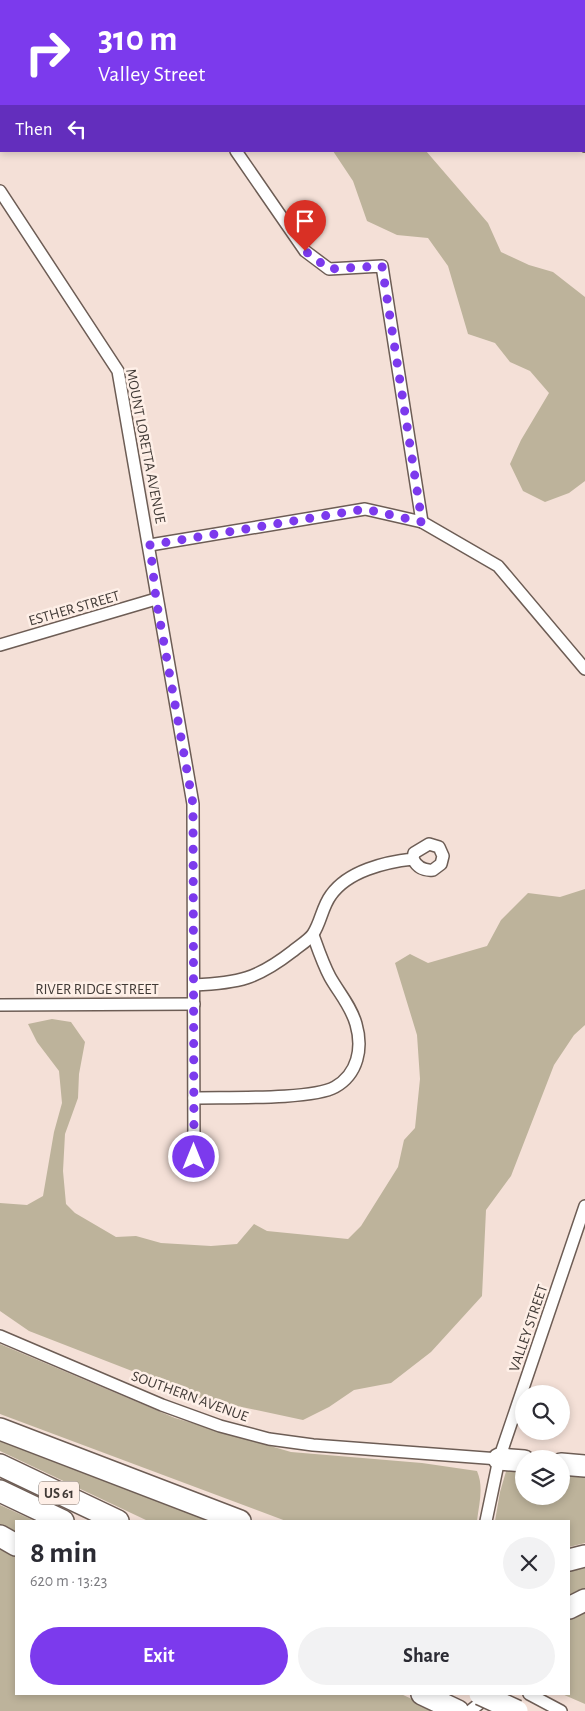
<!DOCTYPE html>
<meta charset="utf-8">
<style>
body{margin:0;font-family:"Alegreya Sans",sans-serif;background:#f2f2f3;color:#2b2b33;height:100vh;display:flex;flex-direction:column;font-size:19px;white-space:nowrap}
*{box-sizing:border-box;margin:0}
p{font-size:16px;color:#7c7c81}
.icon{flex:none;width:28px;height:28px;fill:none;stroke:currentColor;stroke-width:2;stroke-linecap:round;stroke-linejoin:round}
.map{position:relative;flex:1;overflow:hidden}
.side{position:absolute;left:15px;top:1520px;width:555px;height:175px;display:flex;flex-direction:column;background:#fff;border-radius:0px;box-shadow:0 2px 8px #0003}
.side>*{flex:none}
.guide{position:absolute;left:0px;top:0px;width:585px;height:152px;box-shadow:0 2px 8px #0003;background:#7c3aed;color:#fff;overflow:hidden}
.buttons{position:absolute;left:515px;top:1385px;display:grid;gap:10px}
.buttons a{display:grid;place-items:center;width:55px;height:55px;border-radius:50%;background:#fff;box-shadow:0 2px 8px #0003;font-size:25px}
.pin{position:absolute;display:grid;place-items:center;width:42px;height:42px;color:#fff;margin:-51px -21px;border-radius:50% 50% 50% 0;rotate:-45deg;box-shadow:0 0 5px #0007}
.pin .icon{rotate:45deg}
.me{position:absolute;width:55px;margin:-28px;rotate:0deg;stroke-linejoin:round;filter:drop-shadow(0 0 4px #0008)}
.turn{display:flex;align-items:center;gap:18px;height:105px;padding:0 15px;font-size:22px}
.turn .icon{width:65px;height:65px;stroke-width:2.5}
.turn b{display:block;font-size:35px;line-height:42px}
.then{display:flex;align-items:center;height:48px;padding:0 15px;background:#0003;gap:10px;font-size:19px}
.round{display:grid;place-items:center;flex:none;width:52px;height:52px;border-radius:26px;background:#f2f2f3}
.overview{display:flex;align-items:center;justify-content:space-between;height:85px;padding:0 15px}
h1{font-size:30px;font-weight:600;line-height:38px}
.button{display:flex;gap:10px;margin-top:auto;padding:10px 15px}
.button a{flex:1;height:58px;border-radius:30px;background:#7c3aed;color:#fff;font-size:20px;font-weight:600;line-height:58px;text-align:center}
.button a+a{background:#f2f2f3;color:#2b2b33}
.map>svg:first-child{display:block}
</style>
<div class="map">
<svg width="585" height="1711" viewBox="0 0 585 1711">
<rect width="100%" height="100%" fill="#f4e0d7"/>
<g fill="#bdb39b">
<polygon points="333,151 426,151 488,223 501,252 529,265 553,272 585,297 585,481 569,493 545,502 523,491 510,464 521,440 549,393 530,371 510,362 495,343 468,334 448,266 428,238 397,235 367,221 353,181"/>
<polygon points="585,889 585,1025 574,1035 554,1065 511,1176 486,1210 482,1296 431,1352 391,1383 354,1390 329,1407 303,1420 185,1395 132,1371 29,1331 0,1311 0,1203 27,1205 43,1196 54,1132 62,1103 59,1071 37,1042 28,1024 52,1019 71,1022 85,1042 79,1074 78,1098 65,1134 63,1171 66,1204 75,1213 116,1237 136,1236 161,1243 211,1246 237,1244 254,1224 267,1231 348,1239 361,1226 398,1167 404,1140 415,1128 420,1079 417,1035 395,963 410,954 428,963 487,946 501,920 528,893 560,897"/>
<path d="M0 1344 175 1418 291 1452 422 1463 477 1471C484 1487 479 1504 477 1521H286L0 1414Z"/>
<polygon points="0,1441 212,1521 148,1521 0,1451"/>
<polygon points="524,1466 524,1496 561,1496 561,1469 585,1472 585,1543 569,1547 569,1521 495,1521 500,1492 507,1468"/>
<polygon points="0,1505 35,1521 16,1521 16,1535 0,1525"/>
<polygon points="0,1546 16,1556 16,1694 401,1694 438,1711 0,1711"/>
<polygon points="585,1565 585,1593 569,1601 569,1571"/>
<polygon points="585,1612 585,1704 562,1694 569,1694 569,1620"/>
</g>
<g fill="none" stroke-linecap="round" stroke-linejoin="round">
<g stroke="#6d5d55" stroke-width="14">
<g id="street">
<polyline points="468,0 469,1"/>
<polyline points="533,1 534,0"/>
<polyline points="584,144 585,146"/>
<polyline points="236,151 305,251 329,269 382,266 422,522"/>
<polyline points="0,191 118,371 193,804 194,1157"/>
<polyline points="150,545 365,509 422,522 498,566 585,669"/>
<polyline points="0,645 156,599"/>
<path d="M194 985C239 983 257 979 293 951 299 946 309 940 313 934 321 922 322 907 331 895 348 871 385 862 413 859 417 867 424 871 433 870L441 864 443 856 439 847 429 844 414 853 413 859"/>
<polyline points="0,1005 194,1004"/>
<path d="M194 1098C225 1097 312 1100 335 1087 358 1074 363 1048 356 1024 351 1006 339 993 330 977 323 964 318 949 313 935"/>
<polyline points="0,1336 162,1405 220,1426 269,1439 313,1445 499,1459"/>
<polyline points="486,1521 499,1459 585,1206"/>
<polyline points="529,1694 561,1711"/>
<polyline points="470,1711 490,1695"/>
</g>
</g>
<g stroke="#6d5d55" stroke-width="24">
<g id="highway">
<polyline points="0,1429 240,1521"/>
<polyline points="499,1459 524,1461"/>
<polyline points="561,1464 585,1466"/>
<polyline points="0,1465 118,1521"/>
<polyline points="0,1491 63,1521"/>
<polyline points="0,1536 16,1545"/>
<polyline points="569,1560 585,1556"/>
<polyline points="569,1608 585,1600"/>
<polyline points="422,1694 458,1711"/>
</g>
</g>
<use href="#street" stroke="#fff" stroke-width="11"/>
<use href="#highway" stroke="#fff" stroke-width="21"/>
<g stroke="#6d5d55" stroke-width="24" stroke-linecap="butt">
<polyline id="highway-bridge" points="480,1694 517,1711"/>
</g>
<use href="#highway-bridge" stroke="#fff" stroke-width="21"/>
</g>
<g fill="none" stroke-linecap="round" stroke-linejoin="round">
<polyline stroke="#7c3aed" stroke-width="9" stroke-dasharray="0 16.2" points="194,1157 193,804 156,599 150,545 365,509 422,522 382,266 329,269 305,251"/>
</g>
<g text-anchor="middle" stroke-width="5" stroke-linejoin="round" paint-order="stroke">
<rect fill="#feefe7" stroke="#7a706b" stroke-width="1" x="39" y="1481.5" width="40" height="23" rx="4"/>
<g font-size="14" font-weight="bold" fill="#413a36">
<text x="59" y="1498">US 61</text>
</g>
<g font-size="15" fill="#413a36" stroke="#feefe7">
<text transform="translate(146 446) rotate(79)" y="5">MOUNT LORETTA AVENUE</text>
<text transform="translate(74 608) rotate(-16)" y="5">ESTHER STREET</text>
<text x="97" y="994">RIVER RIDGE STREET</text>
<text transform="translate(528 1328) rotate(-71)" y="5">VALLEY STREET</text>
<text transform="translate(190 1396) rotate(20)" y="5">SOUTHERN AVENUE</text>
</g>
</g>
</svg>
<div class="buttons">
<a><svg class="icon" aria-label="search" viewBox="0 0 24 24"><circle cx="10" cy="10" r="6"/><path d="M15 15l6 6"/></svg></a>
<a><svg class="icon" aria-label="layers" viewBox="0 0 24 24"><path d="M12 4l9 5-9 5-9-5zM3 14l9 5 9-5"/></svg></a>
</div>
<div class="pin" style="left:305px;top:251px;background:#d93025"><svg class="icon" aria-label="arrive" viewBox="0 0 24 24"><path d="M6 21V4h12l-3 4 3 4H6"/></svg></div>
<svg class="me" style="left:194px;top:1157px" viewBox="-20 -20 40 40"><circle r="17" fill="#7c3aed" stroke="#fff" stroke-width="3"/><path d="M0-11L8 9 0 5-8 9z" fill="#fff"/></svg>
<div class="guide">
<div class="turn"><svg class="icon" aria-label="right" viewBox="0 0 24 24"><path d="M7 20v-9h11M14 6l5 5-5 5"/></svg><div><b>310 m</b>Valley Street</div></div>
<div class="then">Then<svg class="icon" aria-label="left" viewBox="0 0 24 24"><path d="M17 20v-9H6M10 6l-5 5 5 5"/></svg></div>
</div>
<section class="side">
<div class="overview"><div><h1>8 min</h1><p>620 m · 13:23</p></div><a class="round"><svg class="icon" aria-label="close" viewBox="0 0 24 24"><path d="M6 6l12 12M18 6L6 18"/></svg></a></div>
<div class="button"><a>Exit</a><a>Share</a></div>
</section>
</div>
